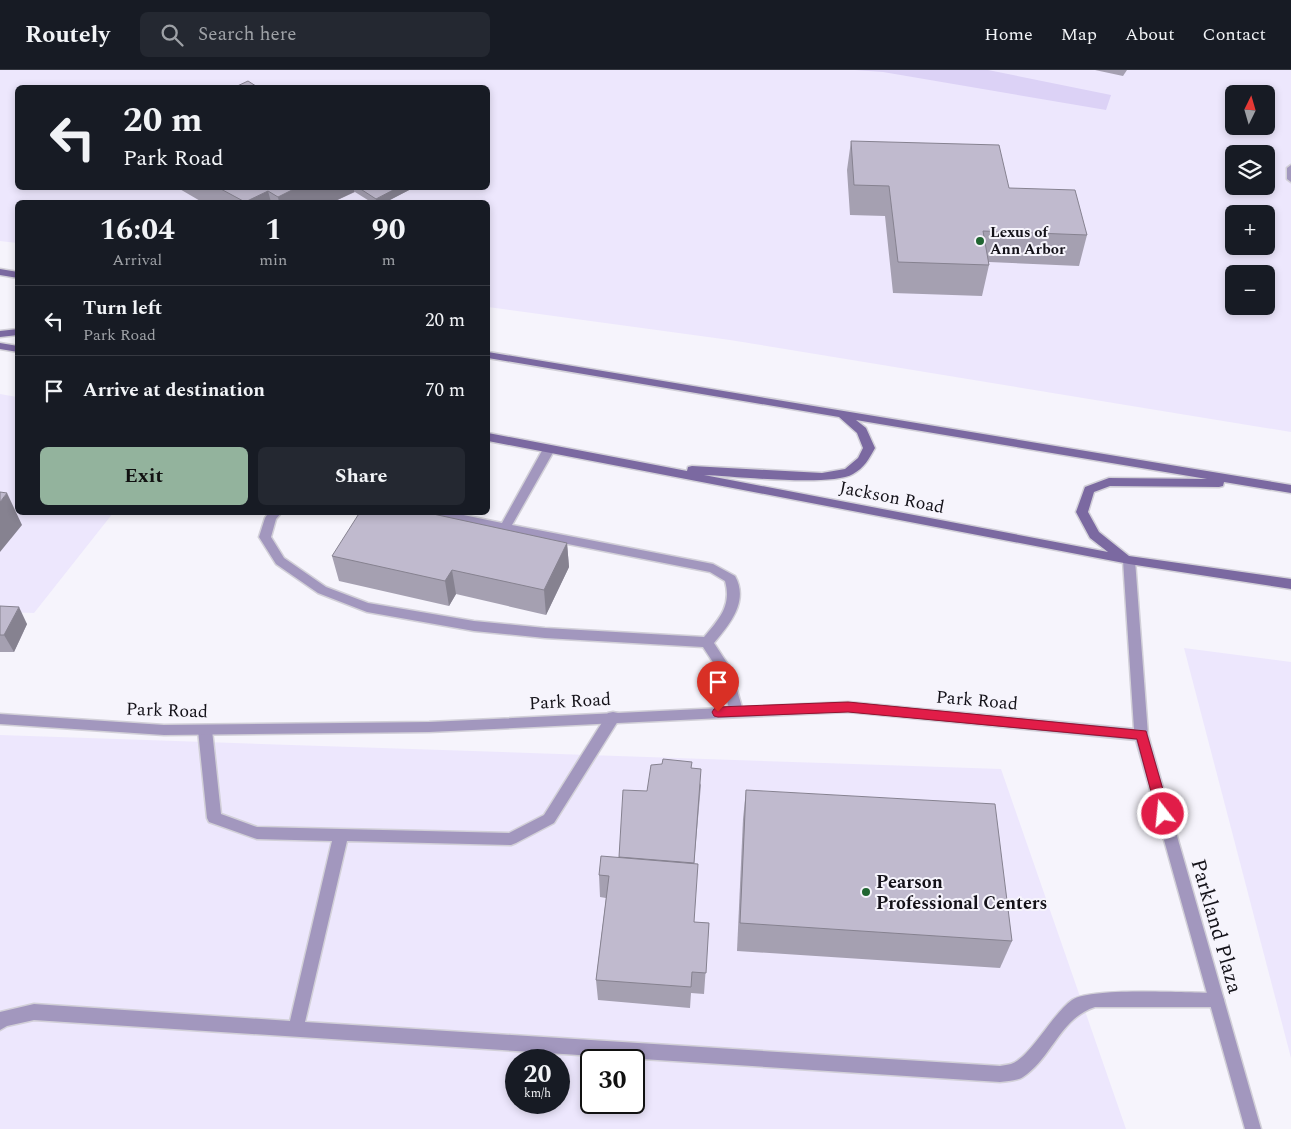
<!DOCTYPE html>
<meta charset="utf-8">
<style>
body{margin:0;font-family:Spectral,serif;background:#242831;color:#f1f3f6;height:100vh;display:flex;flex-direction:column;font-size:19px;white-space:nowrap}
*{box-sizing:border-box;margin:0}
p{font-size:16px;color:#9ea1a6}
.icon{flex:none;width:28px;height:28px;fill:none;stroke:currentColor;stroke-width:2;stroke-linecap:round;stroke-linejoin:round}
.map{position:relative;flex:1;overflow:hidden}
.side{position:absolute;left:15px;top:130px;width:475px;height:315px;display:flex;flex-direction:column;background:#171b24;border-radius:8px;box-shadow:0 2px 8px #0003}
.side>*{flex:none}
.hud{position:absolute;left:15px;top:15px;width:475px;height:105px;border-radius:8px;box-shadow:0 2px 8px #0003;background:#171b24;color:#f1f3f6;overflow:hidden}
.needle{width:32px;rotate:5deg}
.buttons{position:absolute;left:1225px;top:15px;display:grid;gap:10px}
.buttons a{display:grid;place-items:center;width:50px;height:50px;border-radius:8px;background:#171b24;box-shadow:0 2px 8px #0003;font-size:25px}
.speed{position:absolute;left:505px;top:979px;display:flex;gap:10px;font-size:25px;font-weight:700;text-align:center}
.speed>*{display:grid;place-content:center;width:65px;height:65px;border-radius:50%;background:#171b24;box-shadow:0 2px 8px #0003;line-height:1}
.speed small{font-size:12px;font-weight:400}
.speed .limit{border:2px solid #111;border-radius:8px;background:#fff;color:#111}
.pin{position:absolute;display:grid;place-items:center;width:42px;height:42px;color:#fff;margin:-51px -21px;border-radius:50% 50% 50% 0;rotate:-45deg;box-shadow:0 0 5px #0007}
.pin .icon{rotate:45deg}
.me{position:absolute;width:55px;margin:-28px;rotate:344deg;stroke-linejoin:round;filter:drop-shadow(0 0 4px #0008)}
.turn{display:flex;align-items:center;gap:18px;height:105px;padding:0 25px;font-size:22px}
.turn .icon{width:65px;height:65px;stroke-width:2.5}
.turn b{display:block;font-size:35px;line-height:42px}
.eta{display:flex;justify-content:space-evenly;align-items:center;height:85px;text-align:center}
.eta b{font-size:30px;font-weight:700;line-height:35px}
.button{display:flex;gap:10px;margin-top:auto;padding:10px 25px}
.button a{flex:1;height:58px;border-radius:8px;background:#93b39d;color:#111;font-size:20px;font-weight:700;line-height:58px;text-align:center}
.button a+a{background:#242831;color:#f1f3f6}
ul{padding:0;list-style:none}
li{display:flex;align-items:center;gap:15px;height:70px;padding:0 25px;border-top:1px solid #363941}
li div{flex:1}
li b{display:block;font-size:19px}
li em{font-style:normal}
header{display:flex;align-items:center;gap:30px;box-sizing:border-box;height:70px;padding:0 25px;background:#171b24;border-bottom:1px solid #363941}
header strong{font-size:24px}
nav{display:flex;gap:28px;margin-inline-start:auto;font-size:18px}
.search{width:350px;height:45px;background:#242831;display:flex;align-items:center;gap:12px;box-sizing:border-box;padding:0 18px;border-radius:8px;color:#9ea1a6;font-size:19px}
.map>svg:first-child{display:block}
</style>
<header>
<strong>Routely</strong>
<div class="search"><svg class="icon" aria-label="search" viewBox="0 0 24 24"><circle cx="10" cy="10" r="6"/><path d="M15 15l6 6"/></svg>Search here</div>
<nav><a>Home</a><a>Map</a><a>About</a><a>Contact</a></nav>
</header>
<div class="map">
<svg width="1291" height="1059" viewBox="0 0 1291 1059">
<rect width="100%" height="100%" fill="#f6f4fc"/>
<g fill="#ede7fd" fill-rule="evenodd">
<path d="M0 0H1291V362L730 270 488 237V132H18L17 173 0 171ZM18 18H488V118H18ZM1234 24H1266V56H1234ZM1234 84H1266V116H1234ZM1234 144H1266V176H1234ZM1234 204H1266V236H1234Z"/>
<polygon points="0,324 17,327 18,442 113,443 34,543 0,542"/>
<polygon points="1184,578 1291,592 1291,988"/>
<path d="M0 665 1001 699 1126 1059H0ZM516 990H559V1032H516ZM591 990H634V1032H591Z"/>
</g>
<polygon fill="#dcd2f6" points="855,0 988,0 1111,25 1106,40 883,2"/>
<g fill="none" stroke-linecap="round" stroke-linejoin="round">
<g stroke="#d2d0d8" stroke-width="3">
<g id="service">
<polygon points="1291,95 1291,112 1287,109 1287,98"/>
<path d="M549 375 555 379 512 455 713 494 735 506C749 531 730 554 714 573L731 599 743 641 741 645 736 646 731 645 718 600 703 577 545 568 474 561 367 542 318 523 276 494 259 467 265 448 269 442H282L276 449 271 467 284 488 326 517 368 533 474 551 545 558 704 567C719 549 732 536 725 511L710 502 426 446 420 442H449L502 453 543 379Z"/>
<path d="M613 642 618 643 620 647 618 651 554 753 516 773 511 775 347 771 305 952 1000 996C1004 995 1008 995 1011 994 1030 988 1052 944 1072 930 1092 917 1187 923 1216 923L1222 925 1224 930 1222 935 1216 937H1095C1060 948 1052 988 1023 1007 1017 1011 1007 1011 1000 1012L34 950 7 956 0 960V942L34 934 290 951 332 771 257 769 209 752 207 748 198 660 200 656 205 655 210 656 212 660 221 744 257 757 509 763 544 745 608 643Z"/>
</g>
</g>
<g stroke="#d2d0d8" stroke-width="3">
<polygon id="minor" points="1129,486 1135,490 1148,665 1261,1059 1245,1059 1136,670 848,642 429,662 164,665 0,654 0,644 164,655 429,652 848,632 1134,659 1123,490"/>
</g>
<g stroke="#d2d0d8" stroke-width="3">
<g id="secondary">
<polygon points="0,199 18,202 18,208 0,205"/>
<polygon points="18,259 18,265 0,267 0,261"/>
<polygon points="0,273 18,276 18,282 0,279"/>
<path d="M488 282 1291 415V423L1224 412 1223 416 1219 417 1110 416 1094 422 1088 442 1099 462 1129 486 1291 509V519L1129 494 488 371V363L687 401 688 397 692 396 822 403 845 399 858 388 863 378 857 363 839 347 488 288ZM856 350 1207 409 1109 408 1085 417 1076 442 1090 468 1108 482 704 405C734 406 831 417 853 404 864 398 869 389 875 378L866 358Z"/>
</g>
</g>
<use href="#service" fill="#a297be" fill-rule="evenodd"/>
<use href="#minor" fill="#a297be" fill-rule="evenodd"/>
<use href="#secondary" fill="#7b69a1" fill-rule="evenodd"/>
</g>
<g fill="#a5a0b1">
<polygon points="1095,0 1127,0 1123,6"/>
<polygon points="851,71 1009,118 1087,165 1079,196 989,192 989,195 982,226 893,223 885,146 850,145 847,100"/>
<polygon points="178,118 413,118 386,132 371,132 355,122 333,132 202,132"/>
<polygon points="567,473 569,497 546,545 456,524 449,536 339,511 332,486"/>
<polygon points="0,536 27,554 14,582 0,582"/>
<polygon points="692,698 701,715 694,794 694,852 709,853 704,924 691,923 690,938 598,930 596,910 606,828 600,827 599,805 619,787 647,721"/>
<polygon points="746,720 1012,871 1000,898 737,881 743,749"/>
</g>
<g fill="#868290">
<polygon points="296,118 354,118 354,122 333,132 279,132 278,127"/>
<polygon points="397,118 413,118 386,132 377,132 376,129"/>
<polygon points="268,121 271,132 245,132"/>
<polygon points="7,423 22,455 0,482 0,432"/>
<polygon points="567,473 569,497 546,545 544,520"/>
<polygon points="452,500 456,524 449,536 445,511"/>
<polygon points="19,537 27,554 14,582 4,565"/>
</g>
<g fill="#c0bace" stroke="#868290">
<polygon points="248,11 259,18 233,18"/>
<polygon points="851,71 999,75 1009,118 1075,120 1087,165 983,161 989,195 898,192 889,116 854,115"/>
<polygon points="219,118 296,118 278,127 268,121 245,132"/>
<polygon points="359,118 397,118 376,129"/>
<polygon points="0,422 7,423 0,432"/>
<polygon points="360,442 424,442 567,473 544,520 452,500 445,511 332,486"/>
<polygon points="0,536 19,537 4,565 0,565"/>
<polygon points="663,689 692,692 691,698 701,699 694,793 619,787 623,720 647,721 651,695 662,694"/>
<polygon points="746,720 995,734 1012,871 740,853"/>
<polygon points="601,786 698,794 694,852 709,853 706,903 692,902 691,917 596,910 609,806 599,805"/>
</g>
<polygon fill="#e11d48" stroke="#92132f" points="848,632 1146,661 1170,744 1168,748 1163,749 1159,748 1157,744 1137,669 848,642 718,647 714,646 712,642 714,639 718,637"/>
<g fill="#206531" stroke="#f6f4fc" stroke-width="2">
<circle cx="980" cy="171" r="5"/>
<circle cx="866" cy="822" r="5"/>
</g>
<g text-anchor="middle" stroke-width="4" stroke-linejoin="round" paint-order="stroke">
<g font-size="15" font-weight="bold" fill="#141219" stroke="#f6f4fc" text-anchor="start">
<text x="990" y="167">Lexus of<tspan x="990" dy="17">Ann Arbor</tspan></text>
</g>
<g font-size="18" fill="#141219" stroke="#f6f4fc">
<text transform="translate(892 427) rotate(11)" y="6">Jackson Road</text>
<text transform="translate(977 630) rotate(5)" y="6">Park Road</text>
<text transform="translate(570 631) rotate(-3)" y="6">Park Road</text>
<text transform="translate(167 640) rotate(2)" y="6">Park Road</text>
</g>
<g font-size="18" font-weight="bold" fill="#141219" stroke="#f6f4fc" text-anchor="start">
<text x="876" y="818">Pearson<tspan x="876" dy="21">Professional Centers</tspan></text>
</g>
<g font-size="21" fill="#141219" stroke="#f6f4fc">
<text transform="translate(1217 856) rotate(74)" y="7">Parkland Plaza</text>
</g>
</g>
</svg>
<div class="buttons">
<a><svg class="needle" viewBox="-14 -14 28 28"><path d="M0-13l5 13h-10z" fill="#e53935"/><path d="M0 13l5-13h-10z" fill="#9ea1a6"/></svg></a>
<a><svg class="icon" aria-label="layers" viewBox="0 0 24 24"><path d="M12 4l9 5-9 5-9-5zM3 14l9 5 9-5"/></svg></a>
<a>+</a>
<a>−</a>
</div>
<div class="speed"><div>20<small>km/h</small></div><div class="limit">30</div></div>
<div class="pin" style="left:718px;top:642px;background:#d93025"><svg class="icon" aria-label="arrive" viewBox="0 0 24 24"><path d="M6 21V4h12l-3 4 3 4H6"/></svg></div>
<svg class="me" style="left:1163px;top:744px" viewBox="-20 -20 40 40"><circle r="17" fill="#e11d48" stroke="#fff" stroke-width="3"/><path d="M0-11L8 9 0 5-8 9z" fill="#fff"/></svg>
<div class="hud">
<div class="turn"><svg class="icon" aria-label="left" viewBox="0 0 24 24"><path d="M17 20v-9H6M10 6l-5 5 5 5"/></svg><div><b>20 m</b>Park Road</div></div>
</div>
<section class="side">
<div class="eta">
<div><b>16:04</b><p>Arrival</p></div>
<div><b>1</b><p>min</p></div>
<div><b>90</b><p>m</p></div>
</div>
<ul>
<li><svg class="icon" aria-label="left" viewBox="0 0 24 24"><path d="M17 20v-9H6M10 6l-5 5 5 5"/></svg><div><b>Turn left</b><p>Park Road</p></div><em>20 m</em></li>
<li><svg class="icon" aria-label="arrive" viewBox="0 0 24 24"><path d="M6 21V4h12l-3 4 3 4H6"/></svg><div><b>Arrive at destination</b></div><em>70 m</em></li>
</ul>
<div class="button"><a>Exit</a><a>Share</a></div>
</section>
</div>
